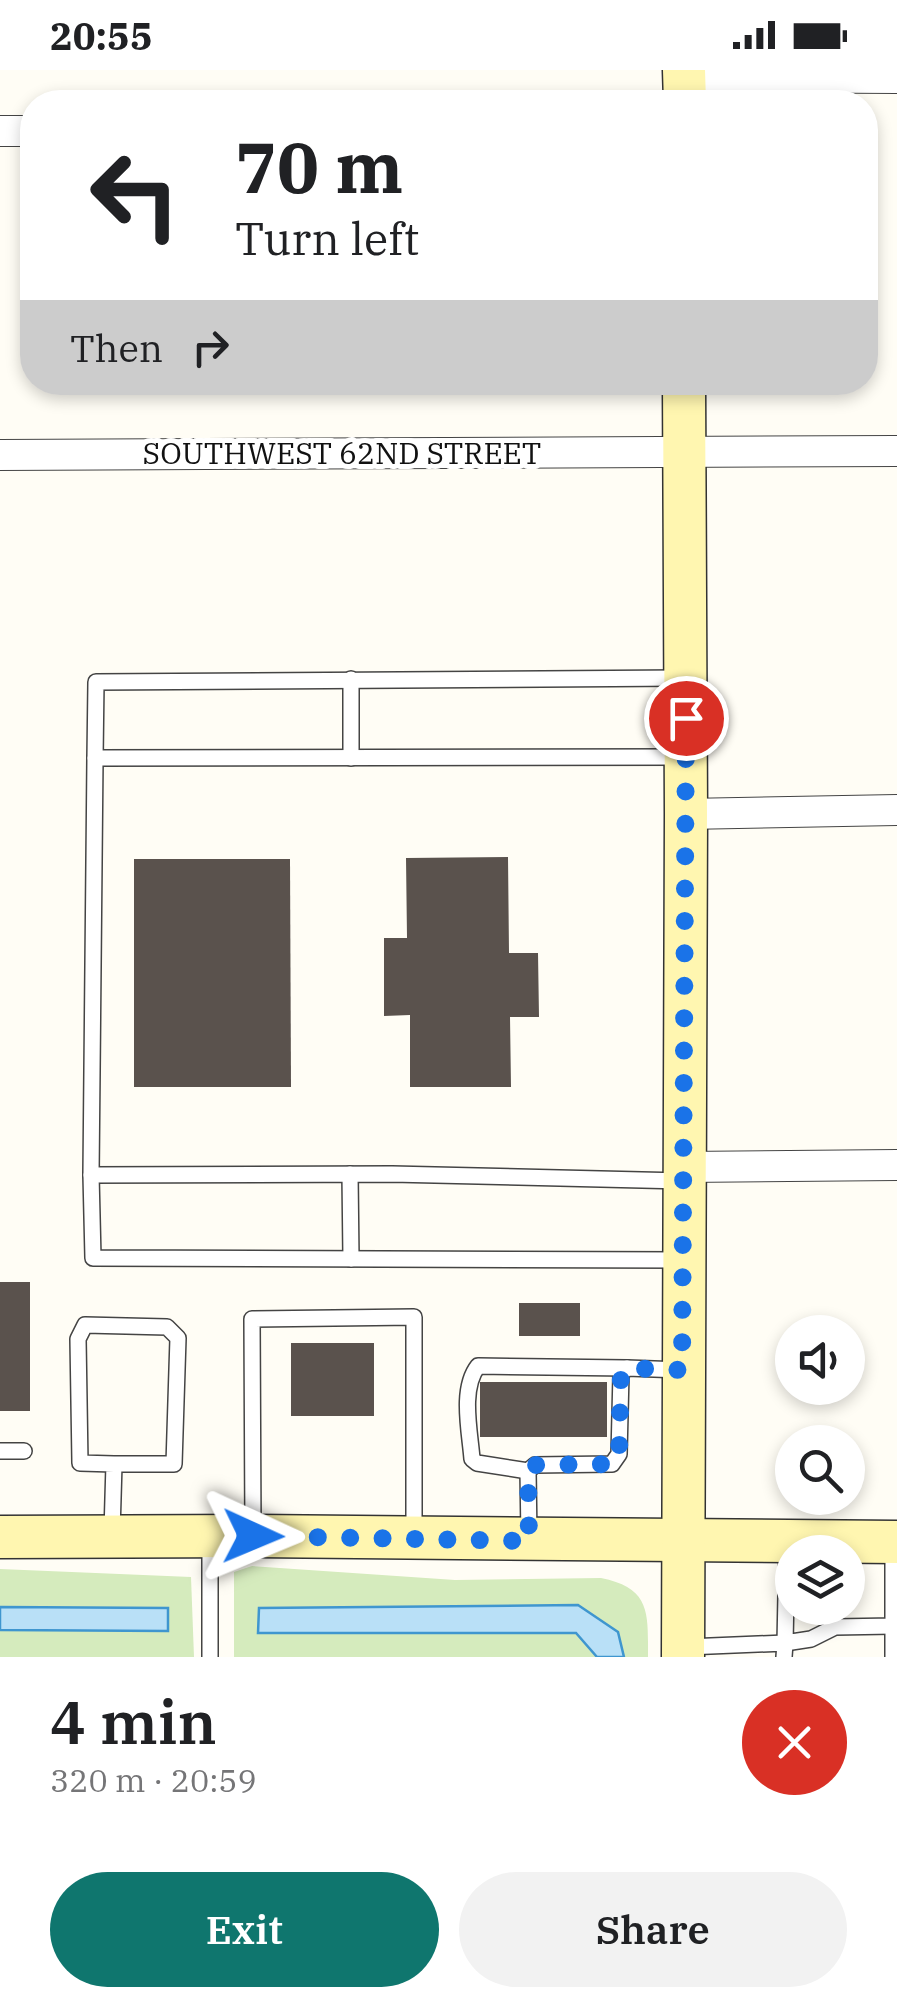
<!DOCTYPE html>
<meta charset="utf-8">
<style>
body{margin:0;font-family:"IBM Plex Serif",serif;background:#f2f2f2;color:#202124;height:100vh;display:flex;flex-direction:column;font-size:38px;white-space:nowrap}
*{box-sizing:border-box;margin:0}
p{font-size:32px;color:#757577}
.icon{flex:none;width:55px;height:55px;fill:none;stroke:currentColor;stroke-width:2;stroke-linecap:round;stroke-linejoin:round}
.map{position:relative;height:1587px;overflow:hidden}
.panel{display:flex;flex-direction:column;background:#fff;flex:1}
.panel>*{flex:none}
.banner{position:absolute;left:20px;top:20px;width:858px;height:305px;border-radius:40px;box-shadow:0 5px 15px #0003;background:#fff;color:#202124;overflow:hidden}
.controls{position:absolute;left:775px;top:1245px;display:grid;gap:20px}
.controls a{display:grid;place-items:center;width:90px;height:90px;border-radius:50%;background:#fff;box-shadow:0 5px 15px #0003;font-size:50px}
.pin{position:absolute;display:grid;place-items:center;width:85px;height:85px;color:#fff;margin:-42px;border:5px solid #fff;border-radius:50%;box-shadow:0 2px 10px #0007}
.me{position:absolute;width:110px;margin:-55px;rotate:91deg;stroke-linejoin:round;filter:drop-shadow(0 0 8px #0008)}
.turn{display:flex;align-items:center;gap:35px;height:210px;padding:0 50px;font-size:45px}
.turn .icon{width:130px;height:130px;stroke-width:2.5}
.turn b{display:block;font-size:70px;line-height:85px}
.then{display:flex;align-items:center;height:95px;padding:0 50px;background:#0003;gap:20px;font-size:38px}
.round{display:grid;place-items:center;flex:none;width:105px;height:105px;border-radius:52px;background:#f2f2f2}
.summary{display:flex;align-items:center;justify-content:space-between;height:170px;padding:0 50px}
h1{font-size:60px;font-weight:600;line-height:75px}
.primary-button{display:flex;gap:20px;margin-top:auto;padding:20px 50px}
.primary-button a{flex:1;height:115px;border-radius:60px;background:#0f766e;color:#fff;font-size:40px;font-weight:600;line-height:115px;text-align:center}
.primary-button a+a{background:#f2f2f2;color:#202124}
.status{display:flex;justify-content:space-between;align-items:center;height:70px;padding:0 50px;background:#fff;direction:ltr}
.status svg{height:28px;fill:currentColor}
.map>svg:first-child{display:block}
</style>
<div class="status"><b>20:55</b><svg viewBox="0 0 49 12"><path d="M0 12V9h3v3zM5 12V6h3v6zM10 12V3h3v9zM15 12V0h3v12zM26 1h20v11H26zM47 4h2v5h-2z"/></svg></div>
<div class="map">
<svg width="897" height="1587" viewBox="0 0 897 1587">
<rect width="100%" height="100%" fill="#fffdf5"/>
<g fill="#d5ebbd">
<path d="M252 1496 455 1510 601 1508C651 1518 648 1543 648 1587H234V1502Z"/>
<polygon points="0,1499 191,1507 194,1587 0,1587"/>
</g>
<g fill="#b9e0f7" stroke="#3f96cf" stroke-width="2.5">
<polygon points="578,1535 618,1562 624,1587 597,1587 576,1563 258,1563 259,1538"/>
<polygon points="0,1537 168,1538 168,1561 0,1560"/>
</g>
<g fill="#5a524d">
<polygon points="508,787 509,883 538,883 539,947 510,947 511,1017 410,1017 410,945 384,946 384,868 407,868 406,788"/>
<polygon points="134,789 290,789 291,1017 134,1017"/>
<rect x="0" y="1212" width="30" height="129"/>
<rect x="519" y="1233" width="61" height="33"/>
<rect x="291" y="1273" width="83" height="73"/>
<rect x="480" y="1312" width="127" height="55"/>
</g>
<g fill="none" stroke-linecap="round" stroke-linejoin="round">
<g stroke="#444" stroke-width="18">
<g id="lane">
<polyline points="681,608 96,612 95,688 682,687"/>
<polyline points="351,609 351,688"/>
<polyline points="350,1104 351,1189"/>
<polyline points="91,1105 95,688"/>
<polyline points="683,1190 93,1188 91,1105 392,1104 683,1111"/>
<polyline points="0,1381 24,1381"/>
<path d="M528 1401 477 1393 472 1389C470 1362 460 1319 478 1296L627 1298"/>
<polyline points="253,1461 252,1249 414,1247 414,1465"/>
<polyline points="112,1462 114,1394 174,1394 178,1268 167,1257 85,1255 78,1269 80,1393 114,1394"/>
<polyline points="529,1467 528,1401 535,1395 612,1394 619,1384 621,1304 627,1298 681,1300"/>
<polyline points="210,1470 210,1587"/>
<polyline points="787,1476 785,1573 811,1569 835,1557 893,1556 893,1474"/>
<polyline points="893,1556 893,1587"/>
<polyline points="687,1577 785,1573 784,1587"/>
</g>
</g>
<g stroke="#444" stroke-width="32">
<g id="street">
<polyline points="684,7 897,8"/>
<polyline points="0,61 32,61"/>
<polyline points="0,385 897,381"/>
<polyline points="686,744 897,740"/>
<polyline points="684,1097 897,1095"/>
</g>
</g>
<g stroke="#333" stroke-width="45">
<g id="secondary">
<polyline points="684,0 685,32"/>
<polyline points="0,1467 253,1466 897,1472"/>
<polyline points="683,1587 686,744 684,312"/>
</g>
</g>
<use href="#lane" stroke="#fff" stroke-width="15"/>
<use href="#street" stroke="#fff" stroke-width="30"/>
<use href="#secondary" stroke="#fff6b0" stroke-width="42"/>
</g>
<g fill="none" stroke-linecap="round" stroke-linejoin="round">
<polyline stroke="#1a73e8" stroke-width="18" stroke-dasharray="0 32.4" points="253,1466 529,1471 528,1401 535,1395 612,1394 619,1384 621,1304 628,1298 682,1300 686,648"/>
</g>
<g text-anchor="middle" stroke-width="10" stroke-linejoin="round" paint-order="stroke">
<g font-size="30" fill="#111" stroke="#fff">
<text x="342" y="394">SOUTHWEST 62ND STREET</text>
</g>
</g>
</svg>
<div class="controls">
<a><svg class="icon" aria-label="sound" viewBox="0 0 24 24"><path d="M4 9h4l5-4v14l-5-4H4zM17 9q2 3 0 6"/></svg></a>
<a><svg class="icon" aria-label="search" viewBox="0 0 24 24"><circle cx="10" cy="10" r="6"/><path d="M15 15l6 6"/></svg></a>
<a><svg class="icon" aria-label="layers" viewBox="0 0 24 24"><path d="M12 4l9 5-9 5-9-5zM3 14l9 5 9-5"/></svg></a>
</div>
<div class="pin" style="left:686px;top:648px;background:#d93025"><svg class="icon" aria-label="arrive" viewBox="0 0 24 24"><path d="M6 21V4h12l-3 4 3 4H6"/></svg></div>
<svg class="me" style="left:253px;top:1466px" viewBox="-20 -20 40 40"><path d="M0-17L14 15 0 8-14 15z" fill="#1a73e8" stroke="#fff" stroke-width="4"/></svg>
<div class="banner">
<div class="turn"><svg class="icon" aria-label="left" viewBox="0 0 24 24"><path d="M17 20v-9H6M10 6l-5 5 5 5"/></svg><div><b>70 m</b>Turn left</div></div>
<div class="then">Then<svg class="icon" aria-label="right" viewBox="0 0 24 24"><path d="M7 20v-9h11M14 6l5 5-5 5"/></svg></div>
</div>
</div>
<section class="panel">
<div class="summary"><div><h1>4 min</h1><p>320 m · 20:59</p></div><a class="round" style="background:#d93025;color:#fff"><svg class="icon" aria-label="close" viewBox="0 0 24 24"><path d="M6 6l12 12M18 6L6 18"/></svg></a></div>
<div class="primary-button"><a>Exit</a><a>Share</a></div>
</section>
